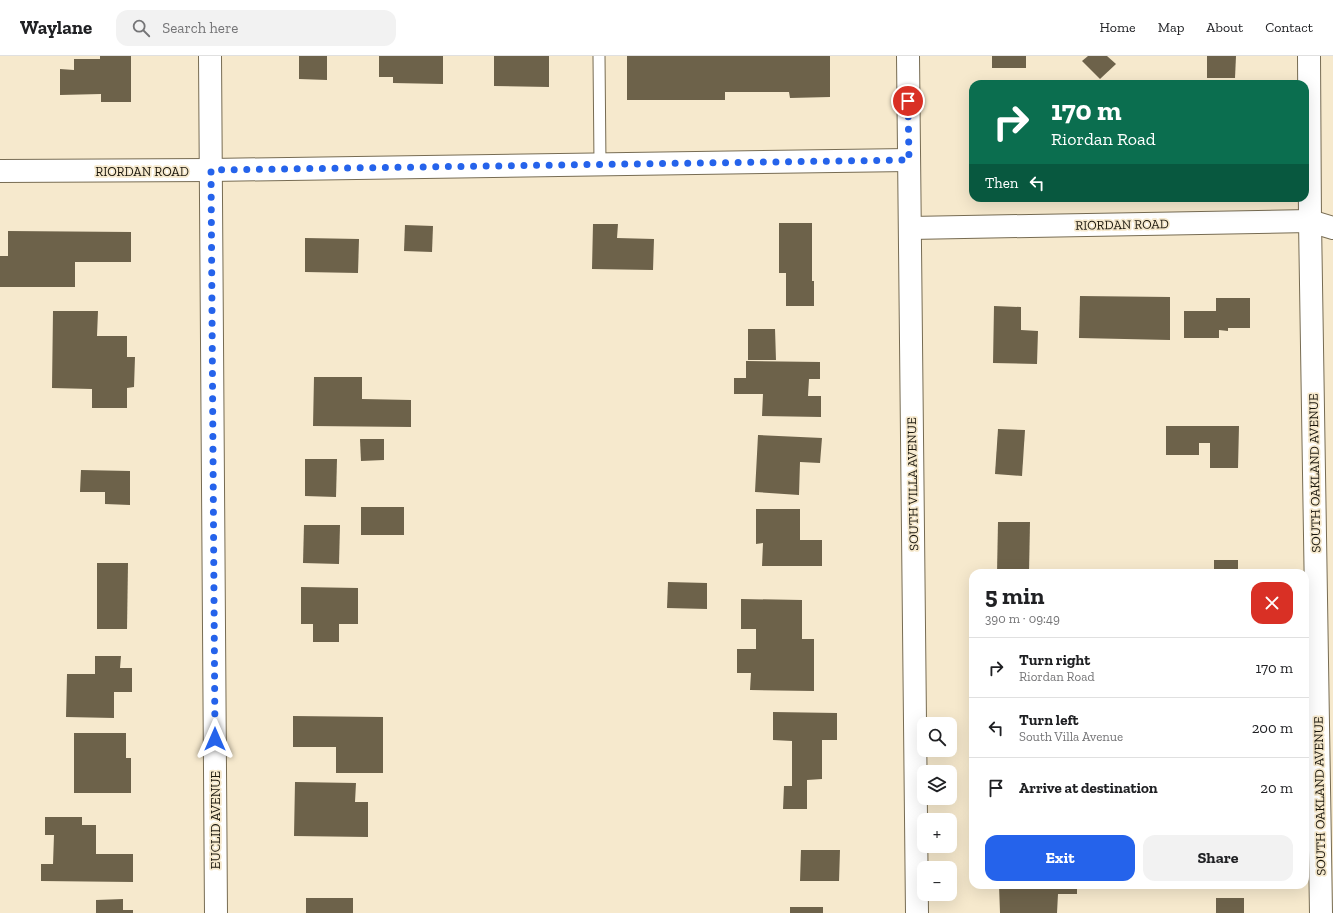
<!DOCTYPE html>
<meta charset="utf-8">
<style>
body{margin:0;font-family:"Zilla Slab",serif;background:#f2f2f2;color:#202124;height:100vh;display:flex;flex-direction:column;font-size:15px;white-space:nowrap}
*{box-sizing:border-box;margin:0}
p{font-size:13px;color:#757577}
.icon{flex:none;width:22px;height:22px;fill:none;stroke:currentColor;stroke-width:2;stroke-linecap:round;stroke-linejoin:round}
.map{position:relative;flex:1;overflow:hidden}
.side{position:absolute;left:969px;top:513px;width:340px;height:320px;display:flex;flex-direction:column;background:#fff;border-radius:12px;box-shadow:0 4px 16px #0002}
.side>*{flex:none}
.guide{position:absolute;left:969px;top:24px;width:340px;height:122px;border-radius:12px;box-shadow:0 4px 16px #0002;background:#0b6e4f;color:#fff;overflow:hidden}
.buttons{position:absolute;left:917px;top:661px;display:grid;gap:8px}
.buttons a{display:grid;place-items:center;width:40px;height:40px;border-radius:8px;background:#fff;box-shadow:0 4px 16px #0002;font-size:20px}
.pin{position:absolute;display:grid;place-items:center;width:34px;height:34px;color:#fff;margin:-17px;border:2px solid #fff;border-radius:50%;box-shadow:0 1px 4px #0007}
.me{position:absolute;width:44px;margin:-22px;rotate:0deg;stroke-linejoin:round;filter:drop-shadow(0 0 3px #0008)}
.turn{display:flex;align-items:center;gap:14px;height:84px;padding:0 16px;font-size:18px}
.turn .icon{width:52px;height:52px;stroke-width:2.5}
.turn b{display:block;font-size:28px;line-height:34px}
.then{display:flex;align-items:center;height:38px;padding:0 16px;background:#0003;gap:8px;font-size:15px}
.round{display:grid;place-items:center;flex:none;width:42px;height:42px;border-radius:12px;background:#f2f2f2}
.headline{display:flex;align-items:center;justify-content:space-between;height:68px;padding:0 16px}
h1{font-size:24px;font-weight:800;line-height:30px}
.primary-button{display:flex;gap:8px;margin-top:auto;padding:8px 16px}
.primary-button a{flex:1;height:46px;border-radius:12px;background:#2563eb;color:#fff;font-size:16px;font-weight:800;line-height:46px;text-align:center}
.primary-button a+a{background:#f2f2f2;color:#202124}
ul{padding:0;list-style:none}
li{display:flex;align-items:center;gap:12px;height:60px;padding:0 16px;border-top:1px solid #e0e0e0}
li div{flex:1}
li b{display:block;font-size:15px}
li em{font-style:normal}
header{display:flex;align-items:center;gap:24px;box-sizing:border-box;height:56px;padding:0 20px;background:#fff;border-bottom:1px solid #e0e0e0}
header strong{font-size:19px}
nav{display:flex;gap:22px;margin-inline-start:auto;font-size:14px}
.search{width:280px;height:36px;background:#f2f2f2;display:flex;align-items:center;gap:10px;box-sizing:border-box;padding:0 14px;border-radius:12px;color:#757577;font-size:15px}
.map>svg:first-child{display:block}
</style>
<header>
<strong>Waylane</strong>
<div class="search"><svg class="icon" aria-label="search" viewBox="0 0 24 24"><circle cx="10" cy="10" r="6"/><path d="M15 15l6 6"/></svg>Search here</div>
<nav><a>Home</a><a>Map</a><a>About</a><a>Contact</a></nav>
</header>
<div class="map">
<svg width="1333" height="857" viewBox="0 0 1333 857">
<rect width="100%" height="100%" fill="#f6e9cd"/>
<g fill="#6d624a">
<polygon points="100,0 131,0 131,46 101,46 101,38 60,39 60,13 74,14 74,3 100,3"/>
<polygon points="299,0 327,0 327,24 299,23"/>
<polygon points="379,0 443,0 443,28 393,27 393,21 379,21"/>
<polygon points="494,0 549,0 549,31 494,30"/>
<polygon points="627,0 830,0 830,41 790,42 789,36 725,36 725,44 627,44"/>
<rect x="992" y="0" width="34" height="12"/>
<polygon points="1088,0 1107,0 1116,8 1100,23 1082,5"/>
<polygon points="1207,0 1236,0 1235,22 1207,22"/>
<polygon points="779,167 812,167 812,225 814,225 814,250 786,250 786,217 779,217"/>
<polygon points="593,168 618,168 617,182 654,183 653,214 592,213"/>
<polygon points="405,169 433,170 432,196 404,195"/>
<polygon points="8,175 131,176 131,206 75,206 75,231 0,231 0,200 8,200"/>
<polygon points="305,182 359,183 358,217 305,216"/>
<polygon points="1080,240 1170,241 1170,284 1079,282"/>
<polygon points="1216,242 1250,242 1250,272 1228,272 1228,275 1219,274 1219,282 1184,282 1184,255 1216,255"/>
<polygon points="994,250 1021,251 1021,274 1038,275 1037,308 993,307"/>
<polygon points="53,255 98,255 97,280 127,280 127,301 135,301 134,331 127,332 127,352 92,352 92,333 52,332"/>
<polygon points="748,273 775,273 776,304 748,304"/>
<polygon points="746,305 820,306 820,323 809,323 808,340 821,340 821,361 762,360 763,338 734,338 734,322 746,322"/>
<polygon points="314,321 362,321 362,343 411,344 411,371 313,370"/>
<polygon points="1166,370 1239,370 1238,412 1210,412 1210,387 1199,387 1199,399 1166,399"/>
<polygon points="998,373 1025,374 1022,420 995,418"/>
<polygon points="758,379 822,382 820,407 800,406 799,439 755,436"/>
<polygon points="360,383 384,383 384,404 361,405"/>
<polygon points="305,403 337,403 336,441 305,440"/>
<polygon points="81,414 130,415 130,449 105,448 105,436 80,436"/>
<rect x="361" y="451" width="43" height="28"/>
<polygon points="756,453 800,453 800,484 822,484 822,510 762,510 763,487 756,488"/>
<polygon points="998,466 1030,466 1029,517 997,517"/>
<polygon points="304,469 340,469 339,508 303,507"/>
<polygon points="1214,504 1238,504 1238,517 1170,517 1170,514 1214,515"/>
<polygon points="97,507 128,507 127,573 97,573"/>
<polygon points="668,526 707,527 707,553 667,552"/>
<polygon points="301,531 358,532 358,568 339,568 339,586 313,586 313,568 301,568"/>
<polygon points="741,543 802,544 802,583 814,583 814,635 750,634 751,617 737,617 737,593 756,593 756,573 741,573"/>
<polygon points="95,600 121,600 120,612 132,612 132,636 114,636 114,662 66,661 67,618 95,618"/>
<polygon points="773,656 837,657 837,684 822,684 822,723 807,724 807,753 783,753 784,730 792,730 792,685 773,684"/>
<polygon points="293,660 383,661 383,717 336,717 336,691 293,691"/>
<polygon points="74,677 126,677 126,702 131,702 131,737 74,737"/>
<polygon points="295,726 356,727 355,746 368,746 368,781 294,780"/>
<polygon points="45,761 82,761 82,769 96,769 96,798 133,798 133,826 41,825 41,808 53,808 54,779 45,779"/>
<polygon points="801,794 840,794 839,825 800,825"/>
<polygon points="999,829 1077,829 1077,838 1058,838 1057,857 1000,857"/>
<rect x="306" y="842" width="47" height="15"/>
<rect x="1216" y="842" width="28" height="15"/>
<polygon points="123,843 123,854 133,854 133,857 96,857 96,844"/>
<rect x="790" y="851" width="33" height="6"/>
</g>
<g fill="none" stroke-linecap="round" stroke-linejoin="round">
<g stroke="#776c53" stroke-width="13">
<polyline id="service" points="599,0 600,108"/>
</g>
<g stroke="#776c53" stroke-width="24">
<g id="minor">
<polyline points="210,0 216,857"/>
<polyline points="908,0 917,857"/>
<polyline points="1309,0 1310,165 1321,857"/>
<polyline points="0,115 211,114 909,104"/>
<polyline points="910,172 1310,165 1333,172"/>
</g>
</g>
<use href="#service" stroke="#fff" stroke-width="11"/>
<use href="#minor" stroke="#fff" stroke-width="22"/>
</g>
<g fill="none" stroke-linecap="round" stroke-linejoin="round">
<polyline stroke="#2563eb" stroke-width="7" stroke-dasharray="0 12.6" points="215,683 211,114 909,104 908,45"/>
</g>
<g text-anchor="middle" stroke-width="3.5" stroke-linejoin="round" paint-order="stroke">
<g font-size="13" fill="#1a160c" stroke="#f6e9cd">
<text x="142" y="120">RIORDAN ROAD</text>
<text transform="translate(1122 168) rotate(-1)" y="5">RIORDAN ROAD</text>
<text transform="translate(1314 417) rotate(-91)" y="5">SOUTH OAKLAND AVENUE</text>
<text transform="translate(912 428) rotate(-91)" y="5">SOUTH VILLA AVENUE</text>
<text transform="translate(1319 740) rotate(-91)" y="5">SOUTH OAKLAND AVENUE</text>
<text transform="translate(215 764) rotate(-90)" y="5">EUCLID AVENUE</text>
</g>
</g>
</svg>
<div class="buttons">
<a><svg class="icon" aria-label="search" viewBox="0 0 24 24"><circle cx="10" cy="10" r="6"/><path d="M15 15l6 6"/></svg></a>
<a><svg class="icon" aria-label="layers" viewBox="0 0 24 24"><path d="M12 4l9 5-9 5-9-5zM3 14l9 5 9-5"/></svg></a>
<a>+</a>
<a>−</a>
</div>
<div class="pin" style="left:908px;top:45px;background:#d93025"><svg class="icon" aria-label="arrive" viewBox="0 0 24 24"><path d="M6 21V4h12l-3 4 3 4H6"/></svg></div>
<svg class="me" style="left:215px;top:683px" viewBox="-20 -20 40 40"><path d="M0-17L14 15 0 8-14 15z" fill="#2563eb" stroke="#fff" stroke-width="4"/></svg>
<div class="guide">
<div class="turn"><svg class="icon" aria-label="right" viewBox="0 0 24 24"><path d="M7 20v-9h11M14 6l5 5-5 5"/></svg><div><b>170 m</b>Riordan Road</div></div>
<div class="then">Then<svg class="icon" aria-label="left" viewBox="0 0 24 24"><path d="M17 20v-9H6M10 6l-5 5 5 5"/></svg></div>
</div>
<section class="side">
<div class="headline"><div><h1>5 min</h1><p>390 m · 09:49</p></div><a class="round" style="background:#d93025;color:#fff"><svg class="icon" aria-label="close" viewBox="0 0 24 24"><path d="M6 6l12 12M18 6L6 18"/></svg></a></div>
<ul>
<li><svg class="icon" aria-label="right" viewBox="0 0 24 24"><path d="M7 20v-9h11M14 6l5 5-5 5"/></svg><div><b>Turn right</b><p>Riordan Road</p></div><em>170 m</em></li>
<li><svg class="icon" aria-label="left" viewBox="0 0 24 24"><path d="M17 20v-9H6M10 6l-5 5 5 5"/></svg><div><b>Turn left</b><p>South Villa Avenue</p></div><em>200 m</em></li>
<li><svg class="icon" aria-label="arrive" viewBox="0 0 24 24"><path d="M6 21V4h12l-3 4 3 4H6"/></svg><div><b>Arrive at destination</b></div><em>20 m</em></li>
</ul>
<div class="primary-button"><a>Exit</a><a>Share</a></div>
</section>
</div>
